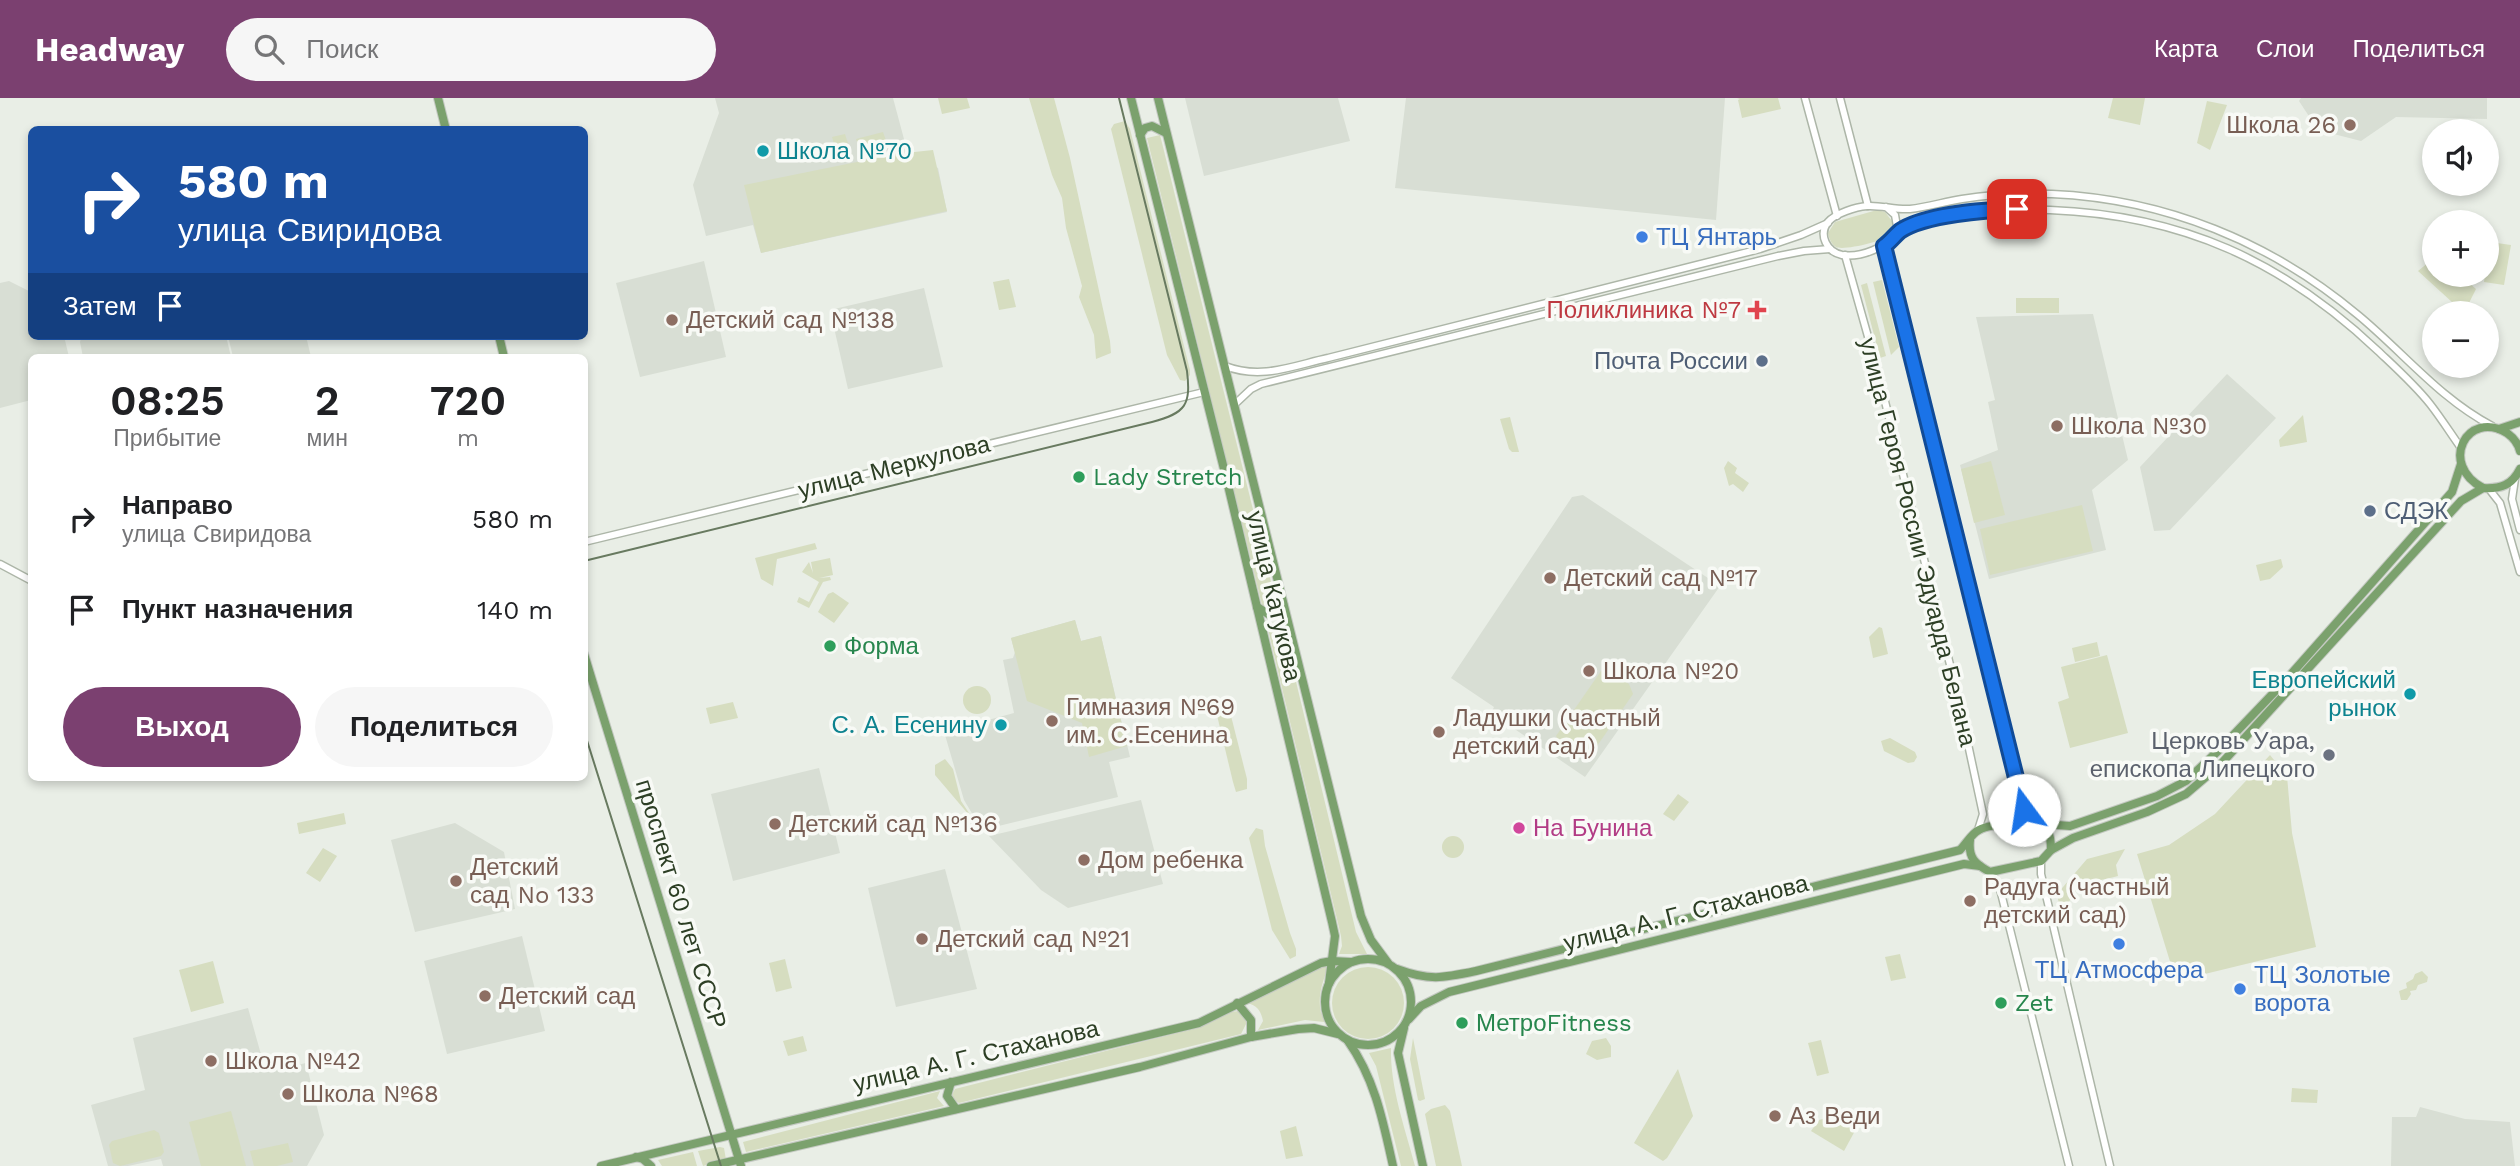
<!DOCTYPE html>
<html lang="ru">
<meta charset="utf-8">
<style>
body{margin:0;font-family:"Work Sans",sans-serif;background:#f6f6f6;color:#202124;height:100vh;display:flex;flex-direction:column;font-size:26px;white-space:nowrap}
*{box-sizing:border-box;margin:0}
p{font-size:23px;color:#757577}
.icon{flex:none;width:38px;height:38px;fill:none;stroke:currentColor;stroke-width:2;stroke-linecap:round;stroke-linejoin:round}
.map{position:relative;flex:1;overflow:hidden}
.drawer{position:absolute;left:28px;top:256px;width:560px;height:427px;display:flex;flex-direction:column;background:#fff;border-radius:10px;box-shadow:0 4px 10px #0003}
.drawer>*{flex:none}
.top-card{position:absolute;left:28px;top:28px;width:560px;height:214px;border-radius:10px;box-shadow:0 4px 10px #0003;background:#1a4fa0;color:#fff;overflow:hidden}
.controls{position:absolute;left:2422px;top:21px;display:grid;gap:14px}
.controls a{display:grid;place-items:center;width:77px;height:77px;border-radius:50%;background:#fff;box-shadow:0 4px 10px #0003;font-size:35px}
.pin{position:absolute;display:grid;place-items:center;width:60px;height:60px;color:#fff;margin:-30px;border-radius:14px;box-shadow:0 4px 10px #0006}
.me{position:absolute;width:77px;margin:-38px;rotate:346deg;stroke-linejoin:round;filter:drop-shadow(0 0 5px #0008)}
.turn{display:flex;align-items:center;gap:24px;height:147px;padding:0 35px;font-size:32px}
.turn .icon{width:91px;height:91px;stroke-width:2.5}
.turn b{display:block;font-size:49px;line-height:60px}
.then{display:flex;align-items:center;height:66px;padding:0 35px;background:#0003;gap:14px;font-size:26px}
.eta{display:flex;justify-content:space-evenly;align-items:center;height:119px;text-align:center}
.eta b{font-size:42px;font-weight:600;line-height:49px}
.cta{display:flex;gap:14px;margin-top:auto;padding:14px 35px}
.cta a{flex:1;height:80px;border-radius:42px;background:#7b4070;color:#fff;font-size:28px;font-weight:600;line-height:80px;text-align:center}
.cta a+a{background:#f6f6f6;color:#202124}
ul{padding:0;list-style:none}
li{display:flex;align-items:center;gap:21px;height:91px;padding:0 35px}
li div{flex:1}
li b{display:block;font-size:26px}
li em{font-style:normal}
header{display:flex;align-items:center;gap:42px;box-sizing:border-box;height:98px;padding:0 35px;background:#7b4070;color:#fff}
header strong{font-size:33px}
nav{display:flex;gap:38px;margin-inline-start:auto;font-size:24px}
.search{width:490px;height:63px;background:#f6f6f6;display:flex;align-items:center;gap:18px;box-sizing:border-box;padding:0 24px;border-radius:38px;color:#757577;font-size:26px}
.map>svg:first-child{display:block}
</style>
<header>
<strong>Headway</strong>
<div class="search"><svg class="icon" aria-label="search" viewBox="0 0 24 24"><circle cx="10" cy="10" r="6"/><path d="M15 15l6 6"/></svg>Поиск</div>
<nav><a>Карта</a><a>Слои</a><a>Поделиться</a></nav>
</header>
<div class="map">
<svg width="2520" height="1068" viewBox="0 0 2520 1068">
<rect width="100%" height="100%" fill="#e9eee6"/>
<g fill="#d8ded4">
<polygon points="715,0 893,0 908,56 938,70 947,114 761,155 753,127 706,138 693,87 719,15"/>
<polygon points="1185,0 1338,0 1350,43 1204,78"/>
<polygon points="1406,0 1725,0 1716,122 1395,90"/>
<polygon points="2301,0 2487,0 2487,21 2396,19 2361,43 2318,32 2299,3"/>
<polygon points="704,163 726,259 640,279 616,185"/>
<polygon points="9,183 31,194 32,238 64,238 69,259 32,259 31,302 0,310 0,185"/>
<polygon points="924,190 943,269 848,291 830,212"/>
<polygon points="2093,216 2128,362 2092,392 2106,452 1989,481 1960,367 1998,352 1988,304 1995,302 1976,219"/>
<polygon points="82,238 226,238 231,259 83,259 80,244"/>
<polygon points="228,238 306,238 311,259 233,259"/>
<polygon points="2227,276 2276,320 2170,432 2154,433 2140,369"/>
<polygon points="1583,397 1720,488 1585,679 1491,615 1494,609 1451,580 1572,399"/>
<polygon points="1075,522 1081,543 1101,538 1130,659 1109,664 1118,699 982,732 964,702 945,637 951,632 1014,615 1003,562 1013,560 1015,554 1011,540"/>
<polygon points="819,670 840,755 733,783 711,696"/>
<polygon points="1141,702 1163,786 1068,810 1041,792 989,738"/>
<polygon points="455,725 504,754 515,811 415,834 391,742"/>
<polygon points="945,771 977,891 896,909 868,790"/>
<polygon points="522,838 545,933 447,956 424,863"/>
<polygon points="248,910 262,960 280,957 284,970 306,965 324,1037 307,1068 163,1068 161,1061 128,1068 108,1068 91,1007 145,992 133,940"/>
<polygon points="2420,1009 2465,1021 2510,1024 2515,1068 2391,1068 2392,1019 2416,1019"/>
</g>
<g fill="#d6ddc0">
<polygon points="938,0 967,0 970,10 942,16"/>
<polygon points="1029,0 1054,0 1070,60 1110,243 1111,255 1096,261 1094,237 1079,199 1082,188 1066,130 1062,100 1052,77"/>
<polygon points="1737,0 1778,0 1781,11 1742,20 1738,2 1740,1"/>
<polygon points="2113,0 2145,0 2140,27 2108,20"/>
<polygon points="2207,3 2227,7 2210,52 2197,45"/>
<polygon points="1125,23 1130,31 1190,272 1190,277 1185,283 1180,282 1167,257 1111,31 1114,26"/>
<polygon points="883,34 888,48 861,55 856,41"/>
<polygon points="845,36 852,58 839,62 832,39"/>
<polygon points="1160,37 1276,504 1267,510 1262,507 1147,40"/>
<polygon points="933,52 947,113 761,155 744,87 896,56"/>
<path d="M1877 112 1885 114 1895 127C1893 132 1894 134 1890 137 1885 143 1843 153 1836 149 1831 146 1829 140 1828 135L1835 124Z"/>
<polygon points="2490,144 2511,147 2504,187 2484,184"/>
<polygon points="2434,160 2434,177 2460,177 2476,191 2464,215 2418,173"/>
<polygon points="1009,181 1016,209 999,212 993,184"/>
<polygon points="1882,182 1899,249 1891,257 1873,184"/>
<polygon points="1867,185 1886,258 1880,260 1861,187"/>
<rect x="2016" y="200" width="43" height="15"/>
<polygon points="2303,317 2307,344 2280,349 2279,342"/>
<polygon points="1510,319 1519,354 1512,354 1509,351 1500,321"/>
<polygon points="1728,363 1737,370 1735,375 1749,385 1743,394 1733,386 1729,388 1724,370"/>
<polygon points="1991,363 2005,417 1974,425 1961,371"/>
<polygon points="2082,407 2093,453 1990,477 1980,431"/>
<polygon points="815,445 817,451 777,461 773,488 761,481 755,460"/>
<polygon points="830,460 833,477 819,480 830,479 831,482 823,484 809,510 797,504 799,499 809,504 819,484 802,474 809,464 813,475 811,464"/>
<polygon points="2281,461 2283,469 2270,481 2260,483 2256,467"/>
<polygon points="833,494 849,505 834,525 818,514 828,496"/>
<polygon points="1281,521 1356,834 1367,856 1339,856 1342,848 1341,838 1266,523 1272,525"/>
<polygon points="1075,522 1081,543 1101,538 1127,648 1089,659 1082,625 1027,603 1011,540"/>
<polygon points="1879,529 1882,530 1888,556 1873,560 1869,539"/>
<polygon points="2097,544 2100,558 2075,564 2072,550"/>
<polygon points="2107,557 2128,635 2070,650 2058,604 2069,600 2061,569"/>
<path d="M1609 572 1629 586 1633 596 1588 661C1575 657 1563 649 1556 638L1601 573Z"/>
<circle cx="977" cy="602" r="14"/>
<polygon points="1216,603 1230,614 1247,681 1247,691 1236,694 1233,684 1215,609"/>
<polygon points="733,604 738,620 710,626 706,610"/>
<polygon points="1890,640 1915,654 1917,659 1914,664 1908,665 1884,653 1881,643"/>
<polygon points="2270,657 2287,678 2292,735 2316,849 2176,883 2137,756 2169,747 2215,716"/>
<polygon points="945,661 953,671 961,703 975,724 935,677 935,667"/>
<polygon points="1678,696 1689,704 1674,723 1663,716"/>
<polygon points="344,715 346,726 299,736 297,725"/>
<polygon points="1256,730 1263,732 1265,748 1290,835 1296,851 1296,858 1290,861 1272,832 1249,740"/>
<circle cx="1453" cy="749" r="11"/>
<polygon points="323,750 337,758 320,784 306,775"/>
<path d="M2125 751 2116 767 2118 778C2092 785 2077 782 2067 809L2060 811 2057 796 2087 761Z"/>
<polygon points="1900,856 1906,880 1891,883 1885,859"/>
<polygon points="785,861 792,890 776,894 769,865"/>
<polygon points="213,863 224,905 191,914 179,872"/>
<path d="M1329 867C1323 882 1317 899 1321 915L1324 917V924L1305 922 1258 932 1263 923C1261 913 1258 908 1247 905L1316 870Z"/>
<circle cx="1368" cy="905" r="36"/>
<polygon points="2422,873 2428,879 2427,884 2418,887 2416,892 2410,893 2411,896 2407,902 2401,902 2399,893 2407,890 2406,885 2413,881 2415,876"/>
<polygon points="1239,913 1247,924 1241,936 959,1005 954,1002 952,997 955,991 1193,931 1230,914"/>
<polygon points="803,938 807,953 788,958 783,943"/>
<polygon points="1413,940 1425,1001 1420,1003 1418,1002 1410,961"/>
<polygon points="1606,940 1611,948 1611,959 1597,962 1586,956 1592,943"/>
<polygon points="1821,942 1829,975 1817,978 1808,945"/>
<path d="M1391 950C1390 989 1405 1030 1415 1068H1401L1376 968 1369 955Z"/>
<polygon points="1678,971 1693,1018 1667,1060 1663,1063 1634,1045"/>
<polygon points="2292,990 2318,992 2317,1005 2291,1004"/>
<polygon points="940,993 937,1000 944,1008 746,1054 743,1044"/>
<polygon points="1445,1007 1450,1013 1462,1068 1436,1068 1425,1016 1431,1011"/>
<polygon points="1854,1012 1863,1018 1844,1053 1811,1033 1819,1022"/>
<polygon points="231,1013 246,1068 201,1068 189,1024"/>
<polygon points="1296,1028 1303,1058 1286,1061 1280,1033"/>
<polygon points="154,1032 159,1035 164,1054 161,1058 120,1068 113,1065 109,1047 112,1043"/>
<polygon points="288,1045 293,1064 277,1068 254,1068 250,1053"/>
<polygon points="720,1049 724,1050 726,1062 703,1068 698,1053"/>
<polygon points="693,1054 697,1068 662,1068 658,1062"/>
</g>
<g fill="none" stroke-linecap="round" stroke-linejoin="round">
<g stroke="#adb6a8" stroke-width="9">
<g id="minor">
<polyline points="1805,0 1837,118"/>
<polyline points="1840,0 1868,108"/>
<path d="M1886 109 1895 117 1898 134C1887 149 1861 160 1842 157 1827 154 1818 137 1828 124 1836 115 1856 109 1867 108 1881 107 1895 112 1910 111 1927 109 1944 104 1962 101 1991 96 2022 95 2052 96 2165 101 2271 144 2358 217 2403 254 2439 300 2492 328"/>
<path d="M1898 134C1944 112 2000 110 2050 112 2182 117 2283 163 2378 253 2396 270 2415 287 2430 306 2441 320 2451 336 2461 350"/>
<polyline points="1884,148 2024,712 2030,719"/>
<polyline points="1845,157 1876,267 1957,595 1983,716 1978,732"/>
<path d="M1225 268C1261 282 1292 268 1328 260L1760 151 1801 137 1828 125"/>
<polyline points="1235,306 1251,291 1261,286 1778,158 1804,153 1830,151"/>
<polyline points="2515,381 2512,401 2520,432"/>
<polyline points="2489,391 2500,405 2520,474"/>
<polyline points="584,444 1204,294"/>
<polyline points="0,466 32,483"/>
<polyline points="2041,763 2041,776 2110,1068"/>
<polyline points="1990,774 1999,787 2069,1068"/>
</g>
</g>
<g stroke="#c4c9c2" stroke-width="10">
<g id="major">
<polyline points="438,0 446,32"/>
<polyline points="1131,0 1227,383 1332,824 1335,838 1329,885"/>
<polyline points="1158,0 1361,818 1371,842 1388,865"/>
<polyline points="1140,37 1145,30 1152,28 1166,35"/>
<polyline points="499,238 504,259"/>
<polyline points="2499,331 2520,324"/>
<path d="M2520 353C2518 345 2514 340 2507 335 2467 311 2438 366 2483 390 2501 391 2512 387 2520 371"/>
<polyline points="1257,509 1270,517 1276,516 1283,506"/>
<polyline points="584,556 741,1068"/>
<polyline points="2043,726 2070,728 2157,698 2186,683 2218,653 2285,583 2452,394 2461,366"/>
<polyline points="2051,752 2073,740 2147,714 2186,696 2220,667 2461,403 2483,390"/>
<circle cx="1368" cy="904" r="43"/>
<path d="M1397 871C1429 883 1443 880 1476 873L1960 752C1966 746 1972 735 1979 732 1985 728 1994 728 2001 726 2028 720 2051 713 2051 752L2041 763 1990 774C1975 766 1968 760 1970 742"/>
<polyline points="1237,905 1251,922 1251,939"/>
<polyline points="1409,921 1421,908 1449,894 1964,766 1980,768"/>
<polyline points="1404,930 1398,955 1423,1068"/>
<path d="M1348 943C1375 981 1383 1023 1393 1068"/>
<polyline points="951,984 947,998 956,1011"/>
<polyline points="636,1059 643,1061 651,1068"/>
<polyline points="601,1068 1199,925 1321,865 1332,863 1351,864"/>
<polyline points="711,1068 1140,969 1251,939 1298,931 1314,930 1338,936"/>
</g>
</g>
<use href="#minor" stroke="#fff" stroke-width="6"/>
<use href="#major" stroke="#7ba16d" stroke-width="8"/>
<g stroke="#687a60" stroke-width="2">
<path d="M584 463 1152 324C1186 315 1191 307 1187 273L1119 0"/>
<polyline points="584,633 721,1068"/>
</g>
</g>
<g fill="none" stroke-linecap="round" stroke-linejoin="round">
<g stroke="#114b97" stroke-width="18">
<path id="route" d="M2017 111C1987 112 1925 116 1900 133 1894 138 1890 144 1884 148L2024 712"/>
</g>
<use href="#route" stroke="#1a73e8" stroke-width="12"/>
</g>
<g fill="#8d6e63" stroke="#f8faf6" stroke-width="2.5">
<circle cx="2350" cy="27" r="7"/>
<circle cx="672" cy="222" r="7"/>
<circle cx="2057" cy="328" r="7"/>
<circle cx="1550" cy="480" r="7"/>
<circle cx="1589" cy="573" r="7"/>
<circle cx="1052" cy="623" r="7"/>
<circle cx="1439" cy="634" r="7"/>
<circle cx="775" cy="726" r="7"/>
<circle cx="1084" cy="762" r="7"/>
<circle cx="456" cy="783" r="7"/>
<circle cx="1970" cy="803" r="7"/>
<circle cx="922" cy="841" r="7"/>
<circle cx="485" cy="898" r="7"/>
<circle cx="211" cy="963" r="7"/>
<circle cx="288" cy="996" r="7"/>
<circle cx="1775" cy="1018" r="7"/>
</g>
<g fill="#0f9aa8" stroke="#f8faf6" stroke-width="2.5">
<circle cx="763" cy="53" r="7"/>
<circle cx="2410" cy="596" r="7"/>
<circle cx="1001" cy="627" r="7"/>
</g>
<g fill="#3f7fe0" stroke="#f8faf6" stroke-width="2.5">
<circle cx="1642" cy="139" r="7"/>
<circle cx="2119" cy="846" r="7"/>
<circle cx="2240" cy="891" r="7"/>
</g>
<path fill="#e0444e" stroke="#f8faf6" stroke-width="2.5" d="M1753.5 201.5h7v7h7v7h-7v7h-7v-7h-7v-7h7z"/>
<g fill="#5c6f8a" stroke="#f8faf6" stroke-width="2.5">
<circle cx="1762" cy="263" r="7"/>
<circle cx="2370" cy="413" r="7"/>
</g>
<g fill="#2e9e5b" stroke="#f8faf6" stroke-width="2.5">
<circle cx="1079" cy="379" r="7"/>
<circle cx="830" cy="548" r="7"/>
<circle cx="2001" cy="905" r="7"/>
<circle cx="1462" cy="925" r="7"/>
</g>
<circle fill="#6b7280" stroke="#f8faf6" stroke-width="2.5" cx="2329" cy="657" r="7"/>
<circle fill="#d1479c" stroke="#f8faf6" stroke-width="2.5" cx="1519" cy="730" r="7"/>
<g text-anchor="middle" stroke-width="7" stroke-linejoin="round" paint-order="stroke">
<g font-size="24" fill="#785e54" stroke="#f8faf6" text-anchor="start">
<text x="2336" y="35" text-anchor="end">Школа 26</text>
<text x="686" y="230">Детский сад №138</text>
<text x="2071" y="336">Школа №30</text>
<text x="1564" y="488">Детский сад №17</text>
<text x="1603" y="581">Школа №20</text>
<text x="1066" y="617">Гимназия №69<tspan x="1066" dy="28">им. С.Есенина</tspan></text>
<text x="1453" y="628">Ладушки (частный<tspan x="1453" dy="28">детский сад)</tspan></text>
<text x="789" y="734">Детский сад №136</text>
<text x="1098" y="770">Дом ребенка</text>
<text x="470" y="777">Детский<tspan x="470" dy="28">сад No 133</tspan></text>
<text x="1984" y="797">Радуга (частный<tspan x="1984" dy="28">детский сад)</tspan></text>
<text x="936" y="849">Детский сад №21</text>
<text x="499" y="906">Детский сад</text>
<text x="225" y="971">Школа №42</text>
<text x="302" y="1004">Школа №68</text>
<text x="1789" y="1026">Аз Веди</text>
</g>
<g font-size="24" fill="#0d838f" stroke="#f8faf6" text-anchor="end">
<text x="777" y="61" text-anchor="start">Школа №70</text>
<text x="2396" y="590">Европейский<tspan x="2396" dy="28">рынок</tspan></text>
<text x="987" y="635">С. А. Есенину</text>
</g>
<g font-size="24" fill="#366cbe" stroke="#f8faf6" text-anchor="start">
<text x="1656" y="147">ТЦ Янтарь</text>
<text x="2119" y="880" text-anchor="middle">ТЦ Атмосфера</text>
<text x="2254" y="885">ТЦ Золотые<tspan x="2254" dy="28">ворота</tspan></text>
</g>
<g font-size="24" fill="#be3a42" stroke="#f8faf6" text-anchor="end">
<text x="1741" y="220">Поликлиника №7</text>
</g>
<g font-size="24" fill="#4e5e75" stroke="#f8faf6" text-anchor="end">
<text x="1748" y="271">Почта России</text>
<text x="2384" y="421" text-anchor="start">СДЭК</text>
</g>
<g font-size="24" fill="#2d3f25" stroke="#f8faf6">
<text transform="translate(894 369) rotate(-14)" y="8">улица Меркулова</text>
<text transform="translate(1918 444) rotate(76)" y="8">улица Героя России Эдуарда Белана</text>
<text transform="translate(1274 498) rotate(77)" y="8">улица Катукова</text>
<text transform="translate(681 806) rotate(73)" y="8">проспект 60 лет СССР</text>
<text transform="translate(1686 815) rotate(-14)" y="8">улица А. Г. Стаханова</text>
<text transform="translate(976 958) rotate(-13)" y="8">улица А. Г. Стаханова</text>
</g>
<g font-size="24" fill="#27864d" stroke="#f8faf6" text-anchor="start">
<text x="1093" y="387">Lady Stretch</text>
<text x="844" y="556">Форма</text>
<text x="2015" y="913">Zet</text>
<text x="1476" y="933">МетроFitness</text>
</g>
<g font-size="24" fill="#5b616d" stroke="#f8faf6" text-anchor="end">
<text x="2315" y="651">Церковь Уара,<tspan x="2315" dy="28">епископа Липецкого</tspan></text>
</g>
<g font-size="24" fill="#b23c85" stroke="#f8faf6" text-anchor="start">
<text x="1533" y="738">На Бунина</text>
</g>
</g>
</svg>
<div class="controls">
<a><svg class="icon" aria-label="sound" viewBox="0 0 24 24"><path d="M4 9h4l5-4v14l-5-4H4zM17 9q2 3 0 6"/></svg></a>
<a>+</a>
<a>−</a>
</div>
<div class="pin" style="left:2017px;top:111px;background:#d93025"><svg class="icon" aria-label="arrive" viewBox="0 0 24 24"><path d="M6 21V4h12l-3 4 3 4H6"/></svg></div>
<svg class="me" style="left:2024px;top:712px" viewBox="-20 -20 40 40"><circle r="19" fill="#fff"/><path d="M0-13L10 11 0 6-10 11z" fill="#1a73e8"/></svg>
<div class="top-card">
<div class="turn"><svg class="icon" aria-label="right" viewBox="0 0 24 24"><path d="M7 20v-9h11M14 6l5 5-5 5"/></svg><div><b>580 m</b>улица Свиридова</div></div>
<div class="then">Затем<svg class="icon" aria-label="arrive" viewBox="0 0 24 24"><path d="M6 21V4h12l-3 4 3 4H6"/></svg></div>
</div>
<section class="drawer">
<div class="eta">
<div><b>08:25</b><p>Прибытие</p></div>
<div><b>2</b><p>мин</p></div>
<div><b>720</b><p>m</p></div>
</div>
<ul>
<li><svg class="icon" aria-label="right" viewBox="0 0 24 24"><path d="M7 20v-9h11M14 6l5 5-5 5"/></svg><div><b>Направо</b><p>улица Свиридова</p></div><em>580 m</em></li>
<li><svg class="icon" aria-label="arrive" viewBox="0 0 24 24"><path d="M6 21V4h12l-3 4 3 4H6"/></svg><div><b>Пункт назначения</b></div><em>140 m</em></li>
</ul>
<div class="cta"><a>Выход</a><a>Поделиться</a></div>
</section>
</div>
